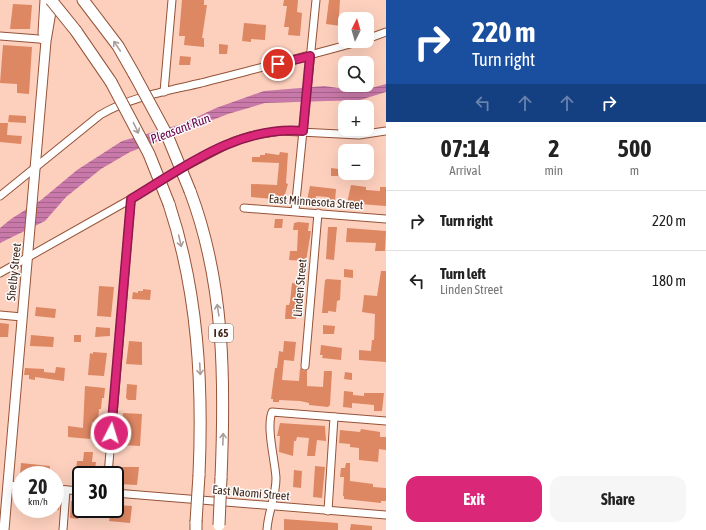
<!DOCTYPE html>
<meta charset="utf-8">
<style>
body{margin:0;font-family:"Asap Condensed",sans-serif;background:#f6f6f6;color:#222;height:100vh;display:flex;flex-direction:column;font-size:15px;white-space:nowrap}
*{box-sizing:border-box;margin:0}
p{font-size:13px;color:#767676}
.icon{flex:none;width:22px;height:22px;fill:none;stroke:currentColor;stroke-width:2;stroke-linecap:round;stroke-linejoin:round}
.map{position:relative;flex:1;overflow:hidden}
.details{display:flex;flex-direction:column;background:#fff;width:320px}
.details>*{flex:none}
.top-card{background:#1a4fa0;color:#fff;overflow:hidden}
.needle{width:26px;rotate:5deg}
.buttons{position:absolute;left:338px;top:12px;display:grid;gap:8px}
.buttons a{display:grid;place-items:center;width:36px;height:36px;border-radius:8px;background:#fff;box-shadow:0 4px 16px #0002;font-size:20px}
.speed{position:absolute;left:12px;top:466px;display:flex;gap:8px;font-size:20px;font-weight:700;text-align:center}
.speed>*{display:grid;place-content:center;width:52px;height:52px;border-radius:50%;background:#fff;box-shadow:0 4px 16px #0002;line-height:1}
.speed small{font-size:10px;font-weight:400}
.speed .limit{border:2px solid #111;border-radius:6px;background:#fff;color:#111}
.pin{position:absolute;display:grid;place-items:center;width:34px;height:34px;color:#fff;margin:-17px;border:2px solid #fff;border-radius:50%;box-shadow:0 1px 4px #0007}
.me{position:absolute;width:44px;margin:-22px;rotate:5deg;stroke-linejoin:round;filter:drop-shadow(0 0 3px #0008)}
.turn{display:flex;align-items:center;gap:14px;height:84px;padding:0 20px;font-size:18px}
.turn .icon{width:52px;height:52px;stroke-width:2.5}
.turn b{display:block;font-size:28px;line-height:34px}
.lanes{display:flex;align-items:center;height:38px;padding:0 20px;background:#0003;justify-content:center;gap:20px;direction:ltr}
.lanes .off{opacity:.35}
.eta{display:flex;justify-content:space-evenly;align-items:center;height:68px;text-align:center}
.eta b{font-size:24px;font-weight:700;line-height:28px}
.primary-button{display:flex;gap:8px;margin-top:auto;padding:8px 20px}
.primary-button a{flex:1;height:46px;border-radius:12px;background:#db2777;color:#fff;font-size:16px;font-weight:700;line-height:46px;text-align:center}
.primary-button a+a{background:#f6f6f6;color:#222}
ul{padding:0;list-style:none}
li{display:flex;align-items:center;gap:12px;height:60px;padding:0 20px;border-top:1px solid #e0e0e0}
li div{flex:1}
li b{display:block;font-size:15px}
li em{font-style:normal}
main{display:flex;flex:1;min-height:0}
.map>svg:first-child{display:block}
</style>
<main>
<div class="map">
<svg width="386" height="530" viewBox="0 0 386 530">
<defs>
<pattern id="water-rules" width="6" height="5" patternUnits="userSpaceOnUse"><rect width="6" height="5" fill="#c979a9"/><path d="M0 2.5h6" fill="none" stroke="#a56389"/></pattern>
</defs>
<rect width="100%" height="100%" fill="#fdd0be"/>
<polygon fill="url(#water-rules)" points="386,84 386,92 360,100 265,103 228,114 130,152 101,169 66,197 45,221 0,243 0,228 11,219 41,200 77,170 122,141 182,124 216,108 264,91 324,86 360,91"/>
<g fill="#dd8763">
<polygon points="182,0 204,0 204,5 207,5 202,38 204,38 204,47 184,45 185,36 179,36"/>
<polygon points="284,0 298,0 297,12 302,13 300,36 288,35 289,27 284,27 287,6 283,6"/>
<polygon points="329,0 340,0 339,16 342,16 341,26 326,24"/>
<polygon points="13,4 32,5 30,29 10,29"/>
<polygon points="244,23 266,25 265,40 251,39 251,42 242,41"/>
<polygon points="219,44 228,45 227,54 219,54"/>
<polygon points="3,45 32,47 29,94 17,93 17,84 0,83"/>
<polygon points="180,56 191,57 190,65 179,65"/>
<polygon points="9,115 26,116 26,123 8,122"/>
<polygon points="0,123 8,123 7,135 22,136 21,144 0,142"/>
<polygon points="280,152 288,153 286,183 288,184 284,198 272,197 272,199 251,197 251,184 277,185 279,163 252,162 252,157 260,157 260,155 265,155 265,153 279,155"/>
<polygon points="331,168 339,169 338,176 331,176"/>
<polygon points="351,185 366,187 366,190 380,191 380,187 386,187 386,206 347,203"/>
<polygon points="310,186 336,189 335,202 327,201 327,197 316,196 315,200 307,200"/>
<polygon points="275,219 283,219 282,228 274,228"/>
<polygon points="298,222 309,223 308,231 311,231 306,261 289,260 290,251 297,251 298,230 293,230 294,223"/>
<polygon points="328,227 337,227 334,260 326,259"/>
<polygon points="347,228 386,231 385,251 375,251 376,243 346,242"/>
<polygon points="344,269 353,270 353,278 344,277"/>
<polygon points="381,271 386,271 386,362 359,360 359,350 371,351 372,340 374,340 375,314 362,312 363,304 364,295 377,296"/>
<polygon points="327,279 341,280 340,300 337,301 336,312 328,311 328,313 322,313 325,280"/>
<polygon points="292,283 301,284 300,317 296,317 296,319 285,319 286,305 289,305 290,302"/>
<polygon points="99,286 114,287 111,317 97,316"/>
<polygon points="143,289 151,290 150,300 132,299 133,292 138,293 138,291 143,291"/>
<polygon points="36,307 56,309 55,318 35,316"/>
<polygon points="0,323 9,324 8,337 0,337"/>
<polygon points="323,325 335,326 334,334 323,334"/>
<polygon points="96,327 110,328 110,336 95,337"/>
<polygon points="31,335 54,337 53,347 30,346"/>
<rect x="74" y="335" width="7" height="7"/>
<polygon points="129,341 142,342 142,365 126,364"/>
<polygon points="284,341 296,342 294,361 284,360 282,380 299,381 300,368 304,371 307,370 307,386 323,387 324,371 332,371 330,405 328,407 309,405 309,403 300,401 279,400 279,402 273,402 273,399 271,399 275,368 277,368 279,351 283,352"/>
<polygon points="321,345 342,348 341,360 322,358 323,355 320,355"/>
<polygon points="93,352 107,353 104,376 88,375 90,353 93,354"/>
<polygon points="56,367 65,368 64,381 35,377 35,380 29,379 29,375 24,375 25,368 44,369 44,372 55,373"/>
<polygon points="345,372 352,373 352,380 344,379"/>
<polygon points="127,384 137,385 136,400 128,400 126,398"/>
<polygon points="85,386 105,388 104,398 102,398 101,409 99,409 98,423 92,422 90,439 68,437 68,426 83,428"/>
<polygon points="344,391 353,392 353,395 364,396 364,393 384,393 382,411 374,411 374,405 352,403 352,408 343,407"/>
<polygon points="123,413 142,414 140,446 121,445"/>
<polygon points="280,423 325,426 326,441 317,440 315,456 307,456 309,438 297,437 296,441 294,441 293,456 279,452 280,436 277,436"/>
<polygon points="361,429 380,432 380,437 386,437 386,450 379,449 378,462 359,460 359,448 350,447 350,444 339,443 340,430 360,432"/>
<polygon points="84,452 93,452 92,462 96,462 94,475 79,475 79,471 76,471 77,461 83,461"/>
<polygon points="21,463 50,466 49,475 20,475"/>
<polygon points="346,463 350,463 350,481 373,484 373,487 386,488 386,501 381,501 381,503 344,499 344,496 343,496 344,477 340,477 341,468 345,468"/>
<polygon points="315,466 325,467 322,498 313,497"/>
<polygon points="119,467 139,467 137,485 118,484"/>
<polygon points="294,470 302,471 301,488 293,487"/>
<polygon points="55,501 60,502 59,510 55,510"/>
<polygon points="71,501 79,502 78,519 70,518"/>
<polygon points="115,505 132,506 130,523 109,521 110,515 94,513 94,509 115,509"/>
<polygon points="37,509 45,509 45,517 37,516"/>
<polygon points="284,519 338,523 338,530 284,530"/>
<polygon points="351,524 372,526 372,530 350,530"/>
</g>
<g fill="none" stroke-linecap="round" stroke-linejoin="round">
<g stroke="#945338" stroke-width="9">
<g id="minor">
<polyline points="0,36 39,39 46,41"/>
<polyline points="367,39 386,32"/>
<polyline points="164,92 172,0"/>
<path d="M0 196 100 115C130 97 167 91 201 83 255 69 308 56 361 41"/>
<polyline points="244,208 386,219"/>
<polyline points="295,211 316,0"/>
<polyline points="0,273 131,199 182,168 234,141 250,136 280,131 359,135 386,131"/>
<polyline points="0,315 22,317"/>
<polyline points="305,366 318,213"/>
<polyline points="108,475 131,199"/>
<polyline points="8,485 21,486"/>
<polyline points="55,489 81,491"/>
<polyline points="115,493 386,515"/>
<polyline points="328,511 334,417"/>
<polyline points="63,530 66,490"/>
<path d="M267 530C268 511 276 498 276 478 275 460 266 428 272 412L386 421"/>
</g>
</g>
<g stroke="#945338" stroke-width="11">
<g id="major">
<polyline points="43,33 45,0"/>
<polyline points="4,530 46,41 53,0"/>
</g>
</g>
<g stroke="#945338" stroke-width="13">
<g id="highway">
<polyline points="83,0 118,46 134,74"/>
<polyline points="76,31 111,82"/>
<path d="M190 191C225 283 225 382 221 478"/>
<path d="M169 204C198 292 203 383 199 475"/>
<polyline points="196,530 196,522"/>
</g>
</g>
<use href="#minor" stroke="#fff" stroke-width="7"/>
<use href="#major" stroke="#fff" stroke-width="9"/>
<use href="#highway" stroke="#fff" stroke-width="11"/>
<g stroke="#945338" stroke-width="13" stroke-linecap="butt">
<g id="highway-bridge">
<polyline points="51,0 76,31"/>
<polyline points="134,74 167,135 190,191"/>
<polyline points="111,82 149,154 169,204"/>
<polyline points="196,522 199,475"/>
<polyline points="219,525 221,478"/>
</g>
</g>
<use href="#highway-bridge" stroke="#fff" stroke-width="11"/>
</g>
<defs><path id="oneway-shaft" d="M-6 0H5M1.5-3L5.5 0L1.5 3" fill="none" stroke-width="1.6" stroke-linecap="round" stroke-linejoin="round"/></defs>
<g stroke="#aa9d98">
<use href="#oneway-shaft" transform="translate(117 46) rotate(-124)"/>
<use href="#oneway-shaft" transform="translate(136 128) rotate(64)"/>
<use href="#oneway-shaft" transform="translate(180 241) rotate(77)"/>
<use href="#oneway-shaft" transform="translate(218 310) rotate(-99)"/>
<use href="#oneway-shaft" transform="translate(200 369) rotate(87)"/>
<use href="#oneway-shaft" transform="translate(223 439) rotate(-88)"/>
</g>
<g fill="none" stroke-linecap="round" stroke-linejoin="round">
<g stroke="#8e194d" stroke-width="10">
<path id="route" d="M111 433 131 199C183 168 238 125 303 131L310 56 278 64"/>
</g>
<use href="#route" stroke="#db2777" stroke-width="7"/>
</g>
<g text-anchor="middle" stroke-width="3" stroke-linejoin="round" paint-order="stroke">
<rect fill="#fcfcfc" stroke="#7a665e" stroke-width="1" x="209" y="324" width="24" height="18" rx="3"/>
<g font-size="11" font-weight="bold" fill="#42261a">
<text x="221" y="337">I 65</text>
</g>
<g font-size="12" fill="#42261a" stroke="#fcfcfc">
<text transform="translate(316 202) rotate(4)" y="4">East Minnesota Street</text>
<text transform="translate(14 272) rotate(-84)" y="4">Shelby Street</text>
<text transform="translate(300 288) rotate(-85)" y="4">Linden Street</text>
<text transform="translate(251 493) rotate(5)" y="4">East Naomi Street</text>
</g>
<g font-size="13" font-style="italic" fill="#6a054e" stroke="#fcfcfc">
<text transform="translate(180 128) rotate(-21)" y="5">Pleasant Run</text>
</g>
</g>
</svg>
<div class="buttons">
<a><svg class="needle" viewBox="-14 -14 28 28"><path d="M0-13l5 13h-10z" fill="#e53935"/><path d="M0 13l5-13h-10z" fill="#767676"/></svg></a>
<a><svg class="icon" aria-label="search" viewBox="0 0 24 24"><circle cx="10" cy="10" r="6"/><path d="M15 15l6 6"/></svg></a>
<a>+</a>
<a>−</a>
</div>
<div class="speed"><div>20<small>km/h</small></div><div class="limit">30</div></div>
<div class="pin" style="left:278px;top:64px;background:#d93025"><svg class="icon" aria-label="arrive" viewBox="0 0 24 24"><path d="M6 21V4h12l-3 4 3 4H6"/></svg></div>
<svg class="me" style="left:111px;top:433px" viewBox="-20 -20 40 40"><circle r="17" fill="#db2777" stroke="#fff" stroke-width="3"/><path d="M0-11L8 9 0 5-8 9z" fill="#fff"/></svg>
</div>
<section class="details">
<div class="top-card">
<div class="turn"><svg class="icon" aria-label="right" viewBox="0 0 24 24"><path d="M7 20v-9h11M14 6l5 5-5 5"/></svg><div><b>220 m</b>Turn right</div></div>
<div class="lanes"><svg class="icon off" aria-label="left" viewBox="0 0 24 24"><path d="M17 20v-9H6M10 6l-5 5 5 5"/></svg><svg class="icon off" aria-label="ahead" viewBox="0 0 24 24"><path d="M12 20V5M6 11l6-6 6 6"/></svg><svg class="icon off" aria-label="ahead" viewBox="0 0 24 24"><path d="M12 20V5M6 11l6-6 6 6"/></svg><svg class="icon" aria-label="right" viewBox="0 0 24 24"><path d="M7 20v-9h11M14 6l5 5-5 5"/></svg></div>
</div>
<div class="eta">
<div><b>07:14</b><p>Arrival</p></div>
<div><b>2</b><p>min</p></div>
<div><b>500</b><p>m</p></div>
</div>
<ul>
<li><svg class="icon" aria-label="right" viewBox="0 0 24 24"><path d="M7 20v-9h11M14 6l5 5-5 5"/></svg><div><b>Turn right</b></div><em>220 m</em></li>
<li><svg class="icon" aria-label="left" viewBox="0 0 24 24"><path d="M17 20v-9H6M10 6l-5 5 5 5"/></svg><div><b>Turn left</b><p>Linden Street</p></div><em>180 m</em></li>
</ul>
<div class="primary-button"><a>Exit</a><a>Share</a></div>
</section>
</main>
